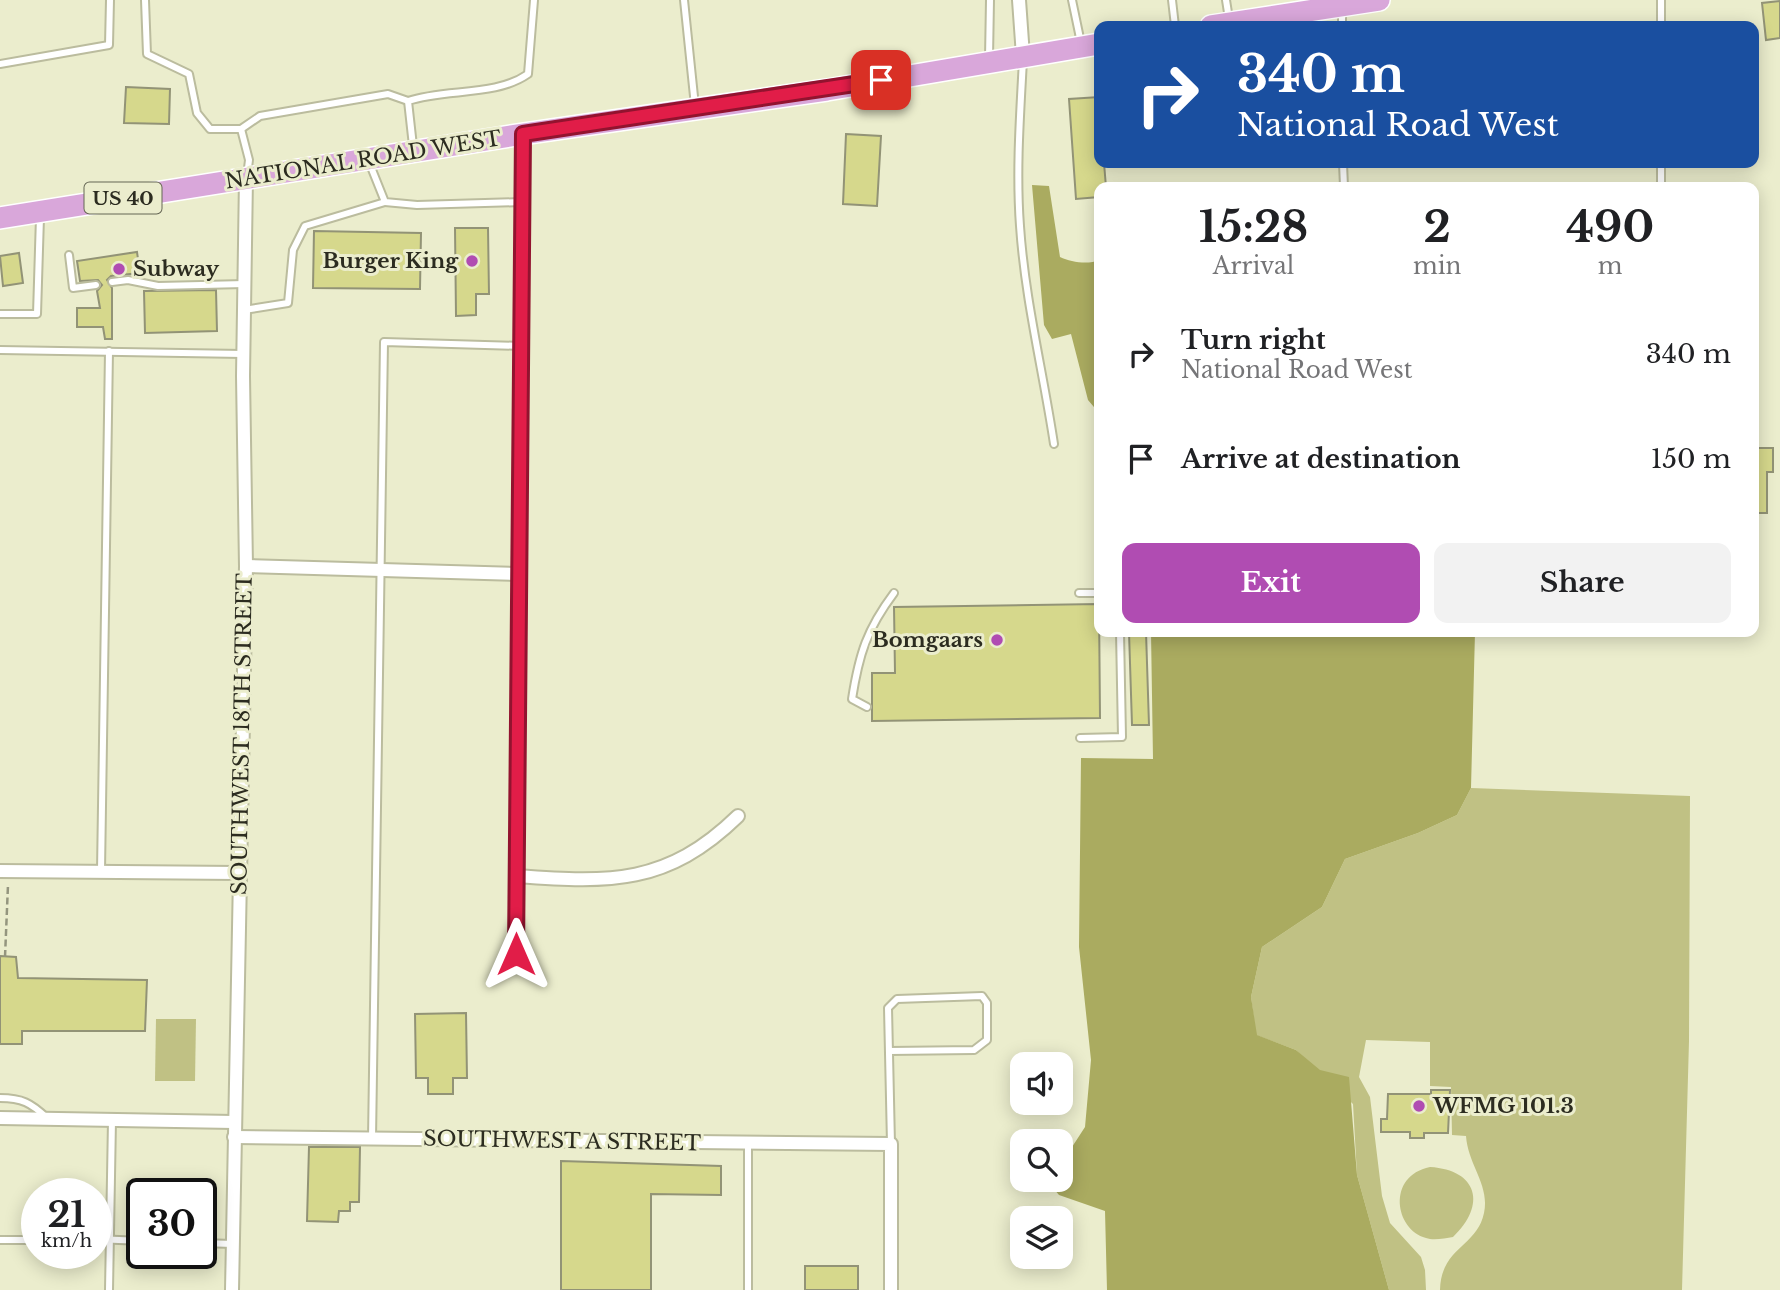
<!DOCTYPE html>
<style>
body{margin:0;font-family:"Libre Baskerville",serif;background:#f2f2f2;color:#202124;height:100vh;display:flex;flex-direction:column;font-size:26px;white-space:nowrap}
*{box-sizing:border-box;margin:0}
p{font-size:23px;color:#757577}
.icon{flex:none;width:38px;height:38px;fill:none;stroke:currentColor;stroke-width:2;stroke-linecap:round;stroke-linejoin:round}
.map{position:relative;flex:1;overflow:hidden}
.sheet{position:absolute;left:1094px;top:182px;width:665px;height:455px;display:flex;flex-direction:column;background:#fff;border-radius:14px;box-shadow:0 4px 18px #0003}
.sheet>*{flex:none}
.guide{position:absolute;left:1094px;top:21px;width:665px;height:147px;border-radius:14px;box-shadow:0 4px 18px #0003;background:#1a4fa0;color:#fff;overflow:hidden}
.fabs{position:absolute;left:1010px;top:1052px;display:grid;gap:14px}
.fabs a{display:grid;place-items:center;width:63px;height:63px;border-radius:14px;background:#fff;box-shadow:0 4px 18px #0003;font-size:35px}
.speed{position:absolute;left:21px;top:1178px;display:flex;gap:14px;font-size:35px;font-weight:700;text-align:center}
.speed>*{display:grid;place-content:center;width:91px;height:91px;border-radius:50%;background:#fff;box-shadow:0 4px 18px #0003;line-height:1}
.speed small{font-size:18px;font-weight:400}
.speed .limit{border:4px solid #111;border-radius:10px;background:#fff;color:#111}
.pin{position:absolute;display:grid;place-items:center;width:60px;height:60px;color:#fff;margin:-30px;border-radius:14px;box-shadow:0 4px 10px #0006}
.me{position:absolute;width:77px;margin:-38px;rotate:0deg;stroke-linejoin:round;filter:drop-shadow(0 0 5px #0008)}
.turn{display:flex;align-items:center;gap:24px;height:147px;padding:0 28px;font-size:32px}
.turn .icon{width:91px;height:91px;stroke-width:2.5}
.turn b{display:block;font-size:49px;line-height:60px}
.eta{display:flex;justify-content:space-evenly;align-items:center;height:119px;text-align:center}
.eta b{font-size:42px;font-weight:700;line-height:49px}
.primary-button{display:flex;gap:14px;margin-top:auto;padding:14px 28px}
.primary-button a{flex:1;height:80px;border-radius:14px;background:#b04cb2;color:#fff;font-size:28px;font-weight:700;line-height:80px;text-align:center}
.primary-button a+a{background:#f2f2f2;color:#202124}
ul{padding:0;list-style:none}
li{display:flex;align-items:center;gap:21px;height:105px;padding:0 28px}
li div{flex:1}
li b{display:block;font-size:26px}
li em{font-style:normal}
.map>svg:first-child{display:block}
</style>
<div class="map">
<svg width="1780" height="1290" viewBox="0 0 1780 1290">
<rect width="100%" height="100%" fill="#ebedcd"/>
<g fill="#c0c184">
<path d="M1471 788 1690 796 1689 1041 1682 1290H1440C1441 1247 1477 1247 1484 1213 1490 1185 1468 1165 1466 1136L1452 1135 1451 1087 1430 1086V1042L1366 1040 1359 1077 1370 1097 1382 1196 1390 1223 1421 1257 1425 1270 1426 1290H1389L1357 1175 1353 1104 1296 1050 1256 1035 1251 997 1262 947 1322 907 1345 859 1418 833 1457 815Z"/>
<polygon points="156,1019 196,1019 195,1081 155,1081"/>
<path d="M1430 1167C1478 1170 1487 1205 1453 1237 1445 1238 1434 1241 1426 1238 1395 1230 1386 1176 1430 1167Z"/>
</g>
<g fill="#aaab60">
<path d="M1032 185 1049 186 1060 257C1071 262 1088 265 1099 260V413L1088 400 1071 334 1052 339 1044 325Z"/>
<polygon points="1151,632 1475,632 1471,788 1457,815 1418,833 1345,859 1322,907 1262,947 1251,997 1257,1035 1296,1050 1320,1070 1349,1077 1357,1175 1389,1290 1107,1290 1105,1211 1059,1195 1048,1182 1060,1180 1061,1164 1085,1127 1091,1060 1079,947 1081,758 1153,759"/>
</g>
<g fill="#d6d88c" stroke="#929376" stroke-width="2">
<polygon points="1780,1 1780,38 1766,40 1762,3"/>
<polygon points="126,87 170,89 169,124 124,123"/>
<polygon points="1099,97 1099,163 1104,163 1106,187 1099,187 1099,197 1076,199 1069,99"/>
<polygon points="846,134 881,136 877,206 843,204"/>
<polygon points="455,228 488,228 489,294 476,294 476,315 456,316"/>
<polygon points="314,231 421,233 420,289 313,288"/>
<polygon points="137,252 140,273 111,276 107,280 112,288 112,339 105,339 103,327 77,327 77,308 100,308 97,291 102,285 98,280 80,281 77,261"/>
<polygon points="19,253 23,283 3,286 0,256"/>
<polygon points="216,290 217,331 145,333 144,291"/>
<polygon points="1754,448 1773,448 1773,472 1767,472 1767,513 1754,513"/>
<polygon points="1099,604 1100,718 872,721 872,673 895,673 894,607"/>
<polygon points="1129,632 1146,632 1149,725 1132,725"/>
<polygon points="0,956 16,957 18,978 147,980 145,1031 22,1031 22,1044 0,1044"/>
<polygon points="466,1013 467,1078 453,1078 453,1094 428,1094 428,1078 416,1078 415,1014"/>
<polygon points="1431,1090 1450,1090 1448,1133 1424,1133 1424,1138 1410,1138 1410,1132 1381,1132 1381,1119 1387,1119 1388,1094 1431,1094"/>
<polygon points="309,1147 360,1147 359,1202 350,1202 350,1211 339,1211 338,1222 307,1221"/>
<polygon points="561,1161 721,1166 721,1195 651,1194 651,1290 561,1290"/>
<rect x="805" y="1266" width="53" height="24"/>
</g>
<g fill="none" stroke-linecap="round" stroke-linejoin="round">
<g stroke="#bbbc9e" stroke-width="10">
<g id="service">
<polyline points="145,0 147,54 189,74 197,113 210,129 241,129 249,160 247,176"/>
<polyline points="684,0 695,106"/>
<polyline points="1072,0 1081,43"/>
<polyline points="1172,0 1175,26"/>
<polyline points="1226,0 1229,19"/>
<polyline points="1661,0 1661,26"/>
<polyline points="1342,11 1342,26"/>
<polyline points="989,58 990,0"/>
<path d="M1023 60C1020 116 1016 171 1020 226 1025 300 1043 371 1054 444"/>
<polyline points="0,64 109,45 110,0"/>
<polyline points="241,129 260,116 388,94 408,101"/>
<path d="M413 146 408 101C446 88 495 97 528 74L534 0"/>
<polyline points="369,162 385,202 417,205 522,202"/>
<polyline points="1343,163 1344,187"/>
<polyline points="1661,163 1661,187"/>
<polyline points="69,255 73,288 96,285"/>
<polyline points="112,282 128,280 158,286 245,284"/>
<polyline points="244,310 288,303 293,250 305,226 385,202"/>
<polyline points="0,314 37,314 40,217"/>
<polyline points="0,350 243,354"/>
<polyline points="1079,593 1099,593"/>
<path d="M867 707 852 699C859 654 867 629 894 593"/>
<polyline points="1080,738 1122,737 1120,632"/>
<polyline points="101,871 109,351"/>
<polyline points="889,1051 974,1050 987,1040 987,1003 982,996 897,999 888,1008 891,1144"/>
<path d="M0 1098C22 1098 31 1103 47 1118"/>
<polyline points="372,1139 384,342 521,346"/>
<polyline points="96,1239 142,1241"/>
<polyline points="0,1240 37,1240"/>
<polyline points="201,1243 233,1244"/>
<polyline points="109,1290 112,1120"/>
<polyline points="748,1290 748,1142"/>
</g>
</g>
<g stroke="#bbbc9e" stroke-width="16">
<g id="minor">
<polyline points="1019,0 1023,56"/>
<polyline points="246,566 519,574"/>
<polyline points="0,871 238,873"/>
<path d="M517 876C610 883 667 885 738 816"/>
<polyline points="516,954 523,134"/>
<polyline points="0,1118 234,1122"/>
<polyline points="234,1137 891,1144 891,1290"/>
<polyline points="232,1290 246,566 243,376 246,178"/>
</g>
</g>
<g stroke="#fff" stroke-width="24">
<g id="primary">
<polyline points="1211,26 1379,0"/>
<polyline points="0,218 523,134 827,90 1099,44"/>
</g>
</g>
<polyline stroke="#94957e" stroke-width="2.5" stroke-dasharray="7 3.5" stroke-linecap="butt" points="5,957 8,885"/>
<use href="#service" stroke="#fff" stroke-width="6"/>
<use href="#minor" stroke="#fff" stroke-width="12"/>
<use href="#primary" stroke="#d9a7da" stroke-width="21"/>
</g>
<g fill="none" stroke-linecap="round" stroke-linejoin="round">
<g stroke="#92132f" stroke-width="18">
<polyline id="route" points="516,954 523,134 881,80"/>
</g>
<use href="#route" stroke="#e11d48" stroke-width="12"/>
</g>
<g fill="#b04cb2" stroke="#ebedcd" stroke-width="2.5">
<circle cx="472" cy="261" r="7"/>
<circle cx="119" cy="269" r="7"/>
<circle cx="997" cy="640" r="7"/>
<circle cx="1419" cy="1106" r="7"/>
</g>
<g text-anchor="middle" stroke-width="6" stroke-linejoin="round" paint-order="stroke">
<rect fill="#ebedcd" stroke="#656654" stroke-width="2" x="84.5" y="182.5" width="77" height="31" rx="5"/>
<g font-size="19" font-weight="bold" fill="#2c2c20">
<text x="123" y="205">US 40</text>
</g>
<g font-size="21" fill="#2c2c20" stroke="#ebedcd">
<text transform="translate(363 160) rotate(-9)" y="7">NATIONAL ROAD WEST</text>
<text transform="translate(242 734) rotate(-89)" y="7">SOUTHWEST 18TH STREET</text>
<text transform="translate(562 1141) rotate(1)" y="7">SOUTHWEST A STREET</text>
</g>
<g font-size="21" font-weight="bold" fill="#2c2c20" stroke="#ebedcd" text-anchor="end">
<text x="458" y="268">Burger King</text>
<text x="133" y="276" text-anchor="start">Subway</text>
<text x="983" y="647">Bomgaars</text>
<text x="1433" y="1113" text-anchor="start">WFMG 101.3</text>
</g>
</g>
</svg>
<div class="fabs">
<a><svg class="icon" aria-label="sound" viewBox="0 0 24 24"><path d="M4 9h4l5-4v14l-5-4H4zM17 9q2 3 0 6"/></svg></a>
<a><svg class="icon" aria-label="search" viewBox="0 0 24 24"><circle cx="10" cy="10" r="6"/><path d="M15 15l6 6"/></svg></a>
<a><svg class="icon" aria-label="layers" viewBox="0 0 24 24"><path d="M12 4l9 5-9 5-9-5zM3 14l9 5 9-5"/></svg></a>
</div>
<div class="speed"><div>21<small>km/h</small></div><div class="limit">30</div></div>
<div class="pin" style="left:881px;top:80px;background:#d93025"><svg class="icon" aria-label="arrive" viewBox="0 0 24 24"><path d="M6 21V4h12l-3 4 3 4H6"/></svg></div>
<svg class="me" style="left:516px;top:954px" viewBox="-20 -20 40 40"><path d="M0-17L14 15 0 8-14 15z" fill="#e11d48" stroke="#fff" stroke-width="4"/></svg>
<div class="guide">
<div class="turn"><svg class="icon" aria-label="right" viewBox="0 0 24 24"><path d="M7 20v-9h11M14 6l5 5-5 5"/></svg><div><b>340 m</b>National Road West</div></div>
</div>
<section class="sheet">
<div class="eta">
<div><b>15:28</b><p>Arrival</p></div>
<div><b>2</b><p>min</p></div>
<div><b>490</b><p>m</p></div>
</div>
<ul>
<li><svg class="icon" aria-label="right" viewBox="0 0 24 24"><path d="M7 20v-9h11M14 6l5 5-5 5"/></svg><div><b>Turn right</b><p>National Road West</p></div><em>340 m</em></li>
<li><svg class="icon" aria-label="arrive" viewBox="0 0 24 24"><path d="M6 21V4h12l-3 4 3 4H6"/></svg><div><b>Arrive at destination</b></div><em>150 m</em></li>
</ul>
<div class="primary-button"><a>Exit</a><a>Share</a></div>
</section>
</div>
